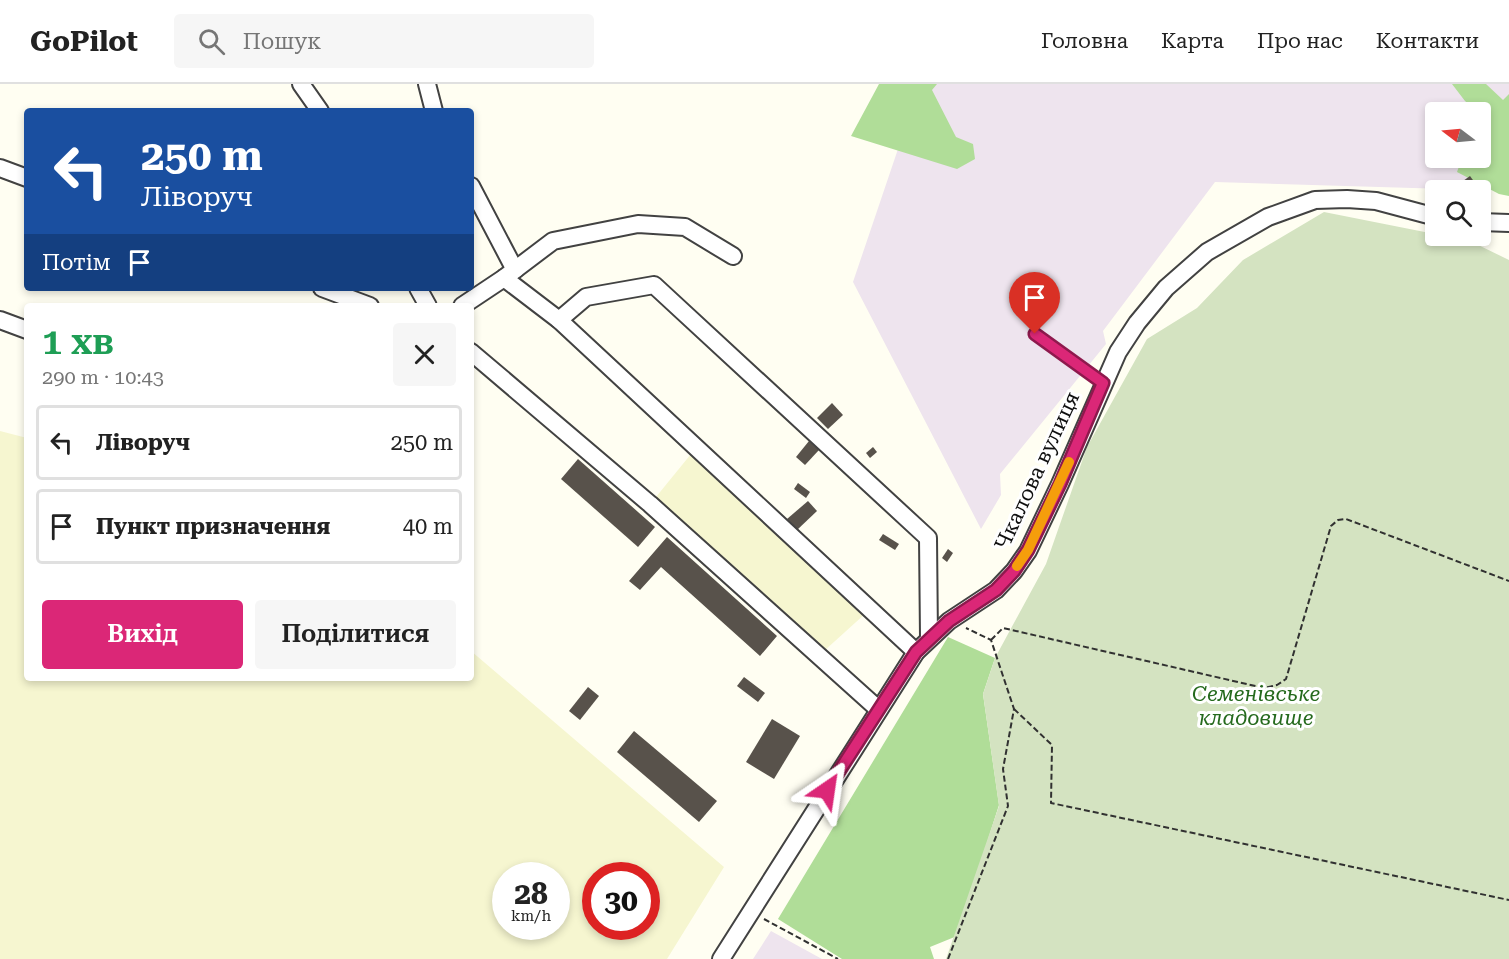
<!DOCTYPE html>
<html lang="uk">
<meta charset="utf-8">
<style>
body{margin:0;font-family:"Roboto Serif",serif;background:#f6f6f6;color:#222;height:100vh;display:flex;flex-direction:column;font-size:22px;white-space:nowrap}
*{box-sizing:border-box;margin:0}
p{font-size:20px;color:#767676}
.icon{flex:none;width:33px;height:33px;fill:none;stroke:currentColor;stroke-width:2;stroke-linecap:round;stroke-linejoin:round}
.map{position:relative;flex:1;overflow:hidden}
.panel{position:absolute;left:24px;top:219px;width:450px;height:378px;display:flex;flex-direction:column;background:#fff;border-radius:6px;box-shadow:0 3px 9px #0003}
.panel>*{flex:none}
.guide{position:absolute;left:24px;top:24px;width:450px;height:183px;border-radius:6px;box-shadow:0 3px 9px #0003;background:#1a4fa0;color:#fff;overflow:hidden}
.needle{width:39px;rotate:286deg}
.fabs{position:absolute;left:1425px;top:18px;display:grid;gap:12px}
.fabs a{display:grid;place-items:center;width:66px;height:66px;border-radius:6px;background:#fff;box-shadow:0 3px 9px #0003;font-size:30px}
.speed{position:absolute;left:492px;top:778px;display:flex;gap:12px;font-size:30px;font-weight:700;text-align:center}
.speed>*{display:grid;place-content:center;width:78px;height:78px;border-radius:50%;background:#fff;box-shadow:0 3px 9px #0003;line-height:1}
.speed small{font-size:15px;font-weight:400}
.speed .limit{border:9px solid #d22;background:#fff;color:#111}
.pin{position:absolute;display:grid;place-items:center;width:51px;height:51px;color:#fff;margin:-62px -26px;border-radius:50% 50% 50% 0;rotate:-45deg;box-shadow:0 0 6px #0007}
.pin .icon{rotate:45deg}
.me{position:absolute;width:66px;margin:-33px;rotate:32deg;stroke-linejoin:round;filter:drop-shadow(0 0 4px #0008)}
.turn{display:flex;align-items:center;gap:21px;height:126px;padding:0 18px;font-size:27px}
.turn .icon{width:78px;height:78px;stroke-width:2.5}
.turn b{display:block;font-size:42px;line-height:51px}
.then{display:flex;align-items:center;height:57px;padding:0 18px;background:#0003;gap:12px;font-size:22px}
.round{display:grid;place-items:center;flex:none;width:63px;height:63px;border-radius:6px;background:#f6f6f6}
.head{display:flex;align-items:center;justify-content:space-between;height:102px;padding:0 18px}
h1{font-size:36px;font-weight:600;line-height:45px;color:#1e9e55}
.button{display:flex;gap:12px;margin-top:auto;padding:12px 18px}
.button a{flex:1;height:69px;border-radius:6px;background:#db2777;color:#fff;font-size:24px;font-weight:600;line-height:69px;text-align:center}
.button a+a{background:#f6f6f6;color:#222}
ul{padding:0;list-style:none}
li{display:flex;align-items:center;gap:18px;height:75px;margin:0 12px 9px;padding:0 6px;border:3px solid #e0e0e0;border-radius:6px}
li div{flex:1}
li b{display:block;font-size:22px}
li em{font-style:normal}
header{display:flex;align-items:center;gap:36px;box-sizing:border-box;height:84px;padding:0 30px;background:#fff;border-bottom:2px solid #e0e0e0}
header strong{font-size:28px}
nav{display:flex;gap:33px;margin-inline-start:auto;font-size:21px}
.search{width:420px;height:54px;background:#f6f6f6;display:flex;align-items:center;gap:15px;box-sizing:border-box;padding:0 21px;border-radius:6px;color:#767676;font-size:22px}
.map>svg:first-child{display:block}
</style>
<header>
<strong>GoPilot</strong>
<div class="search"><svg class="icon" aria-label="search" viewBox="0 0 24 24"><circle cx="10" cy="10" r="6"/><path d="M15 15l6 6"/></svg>Пошук</div>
<nav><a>Головна</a><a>Карта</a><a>Про нас</a><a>Контакти</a></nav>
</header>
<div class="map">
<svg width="1509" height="875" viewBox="0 0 1509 875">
<rect width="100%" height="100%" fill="#fffef2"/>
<g fill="#eee4ee">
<polygon points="920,0 1509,0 1509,22 1481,54 1480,28 1436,28 1436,74 1466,74 1480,106 1215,98 1103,247 1106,260 1000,390 1001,411 981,445 853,198"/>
<polygon points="771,847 822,875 753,875"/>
</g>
<g fill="#f6f6d0" fill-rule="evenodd">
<path d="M0 347 27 354V594H471V567L724 783 667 875H0ZM506 792H556V843H506ZM596 792H646V843H596Z"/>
<polygon points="691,370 866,529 824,567 656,413"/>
</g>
<g fill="#b0dd98">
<polygon points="879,0 937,0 932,6 956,53 973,60 975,75 957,85 851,52"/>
<polygon points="1452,0 1486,0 1503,16 1509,10 1509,112 1499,110 1457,88 1462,74 1480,74 1481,43 1488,36 1465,17"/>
<polygon points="948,553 995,574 983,610 999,721 957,852 930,863 934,875 842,875 778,835"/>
</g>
<polygon fill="#d4e3c1" points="1324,128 1470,157 1509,176 1509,875 946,875 999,722 983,610 995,574 1046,480 1087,363 1147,255 1197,224 1243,176"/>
<g fill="#58524b">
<polygon points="1470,92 1478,103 1473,106 1463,97"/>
<polygon points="832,319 843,331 828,345 817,334"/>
<polygon points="809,357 819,366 805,381 796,373"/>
<polygon points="873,363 877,368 870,374 866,369"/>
<polygon points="578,375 655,443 638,463 561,395"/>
<polygon points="798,399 810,408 806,414 794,405"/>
<polygon points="808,417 817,427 797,446 787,435"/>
<polygon points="883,450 899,460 895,466 879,456"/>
<polygon points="667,453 777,552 760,572 661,483 640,506 629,497"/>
<polygon points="948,465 953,469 947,478 942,474"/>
<polygon points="744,593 765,609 758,618 737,602"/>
<polygon points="588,603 599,612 580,636 569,627"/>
<polygon points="772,635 800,652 774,695 746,678"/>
<polygon points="634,647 717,717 699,738 617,668"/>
</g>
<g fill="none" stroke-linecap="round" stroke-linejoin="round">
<g stroke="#424242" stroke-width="11">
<polyline id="lane" points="1035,250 1103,299"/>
</g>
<g stroke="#424242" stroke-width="20">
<g id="street">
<polyline points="301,0 320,27"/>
<polyline points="427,0 434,27"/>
<polyline points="0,84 27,94"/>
<polyline points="471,102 515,186"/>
<polyline points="1480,138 1509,139"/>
<polyline points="504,194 559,236 916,568"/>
<polyline points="322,204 370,222"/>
<polyline points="418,204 428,222"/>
<polyline points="462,222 504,194 553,157 638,140 685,143 733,172"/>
<polyline points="0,236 27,246"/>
<polyline points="559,236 586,213 654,201 928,454 929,554"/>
<polyline points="471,268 650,420 878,625"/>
<polyline points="721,875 916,568 949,537 996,506 1014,487 1028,467 1060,400 1118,268 1137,239 1166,204 1207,168 1268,133 1315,116 1347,115 1376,117 1436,133"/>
</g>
</g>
<g stroke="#313131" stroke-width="2" stroke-dasharray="6 3" stroke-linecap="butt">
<polyline points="991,556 1003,544 1264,604 1277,601 1286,595 1331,442 1338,436 1346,435 1509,497"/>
<polyline points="1014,625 1052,661 1051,719 1509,816"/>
<polyline points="764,835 838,875"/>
<polyline points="948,875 1008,722 1003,685 1014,625 991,556 966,544"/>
</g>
<use href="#lane" stroke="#fff" stroke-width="8"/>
<use href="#street" stroke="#fff" stroke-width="16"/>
</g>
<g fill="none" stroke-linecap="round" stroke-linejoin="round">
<g stroke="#8e194d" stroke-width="15">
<polyline id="route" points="827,706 916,568 949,537 996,506 1014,487 1028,466 1060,400 1103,299 1035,250"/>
</g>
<use href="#route" stroke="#db2777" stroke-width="10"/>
<polyline stroke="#f59e0b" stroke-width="10" points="1017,482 1028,466 1069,378"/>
</g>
<g text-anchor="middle" stroke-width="6" stroke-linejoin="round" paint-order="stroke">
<g font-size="21" fill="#0f0f0f" stroke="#fff">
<text transform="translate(1037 387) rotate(-65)" y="7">Чкалова вулиця</text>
</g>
<g font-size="21" font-style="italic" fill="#256a1d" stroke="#fff">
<text x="1256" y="617">Семенівське<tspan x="1256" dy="24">кладовище</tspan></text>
</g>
</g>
</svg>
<div class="fabs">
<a><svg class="needle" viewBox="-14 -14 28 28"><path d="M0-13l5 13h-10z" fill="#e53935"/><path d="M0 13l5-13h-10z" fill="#767676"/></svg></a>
<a><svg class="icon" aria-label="search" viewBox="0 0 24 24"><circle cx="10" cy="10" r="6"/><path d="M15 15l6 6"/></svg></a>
</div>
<div class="speed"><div>28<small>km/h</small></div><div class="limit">30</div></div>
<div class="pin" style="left:1035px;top:250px;background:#d93025"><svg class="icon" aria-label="arrive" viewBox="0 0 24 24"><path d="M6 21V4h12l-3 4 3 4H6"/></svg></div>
<svg class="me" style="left:827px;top:706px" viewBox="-20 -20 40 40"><path d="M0-17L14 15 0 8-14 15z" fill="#db2777" stroke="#fff" stroke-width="4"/></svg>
<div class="guide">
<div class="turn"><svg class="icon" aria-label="left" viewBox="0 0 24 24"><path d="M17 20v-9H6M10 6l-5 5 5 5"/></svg><div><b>250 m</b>Ліворуч</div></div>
<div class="then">Потім<svg class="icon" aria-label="arrive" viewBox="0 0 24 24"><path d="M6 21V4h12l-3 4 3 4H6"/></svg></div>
</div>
<section class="panel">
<div class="head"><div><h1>1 хв</h1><p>290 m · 10:43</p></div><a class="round"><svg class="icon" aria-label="close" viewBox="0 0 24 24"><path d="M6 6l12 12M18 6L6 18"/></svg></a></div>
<ul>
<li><svg class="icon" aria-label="left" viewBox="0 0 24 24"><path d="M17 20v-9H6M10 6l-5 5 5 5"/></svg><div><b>Ліворуч</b></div><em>250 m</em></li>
<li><svg class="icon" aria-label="arrive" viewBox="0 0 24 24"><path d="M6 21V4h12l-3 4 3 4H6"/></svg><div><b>Пункт призначення</b></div><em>40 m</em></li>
</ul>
<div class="button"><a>Вихід</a><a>Поділитися</a></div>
</section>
</div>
